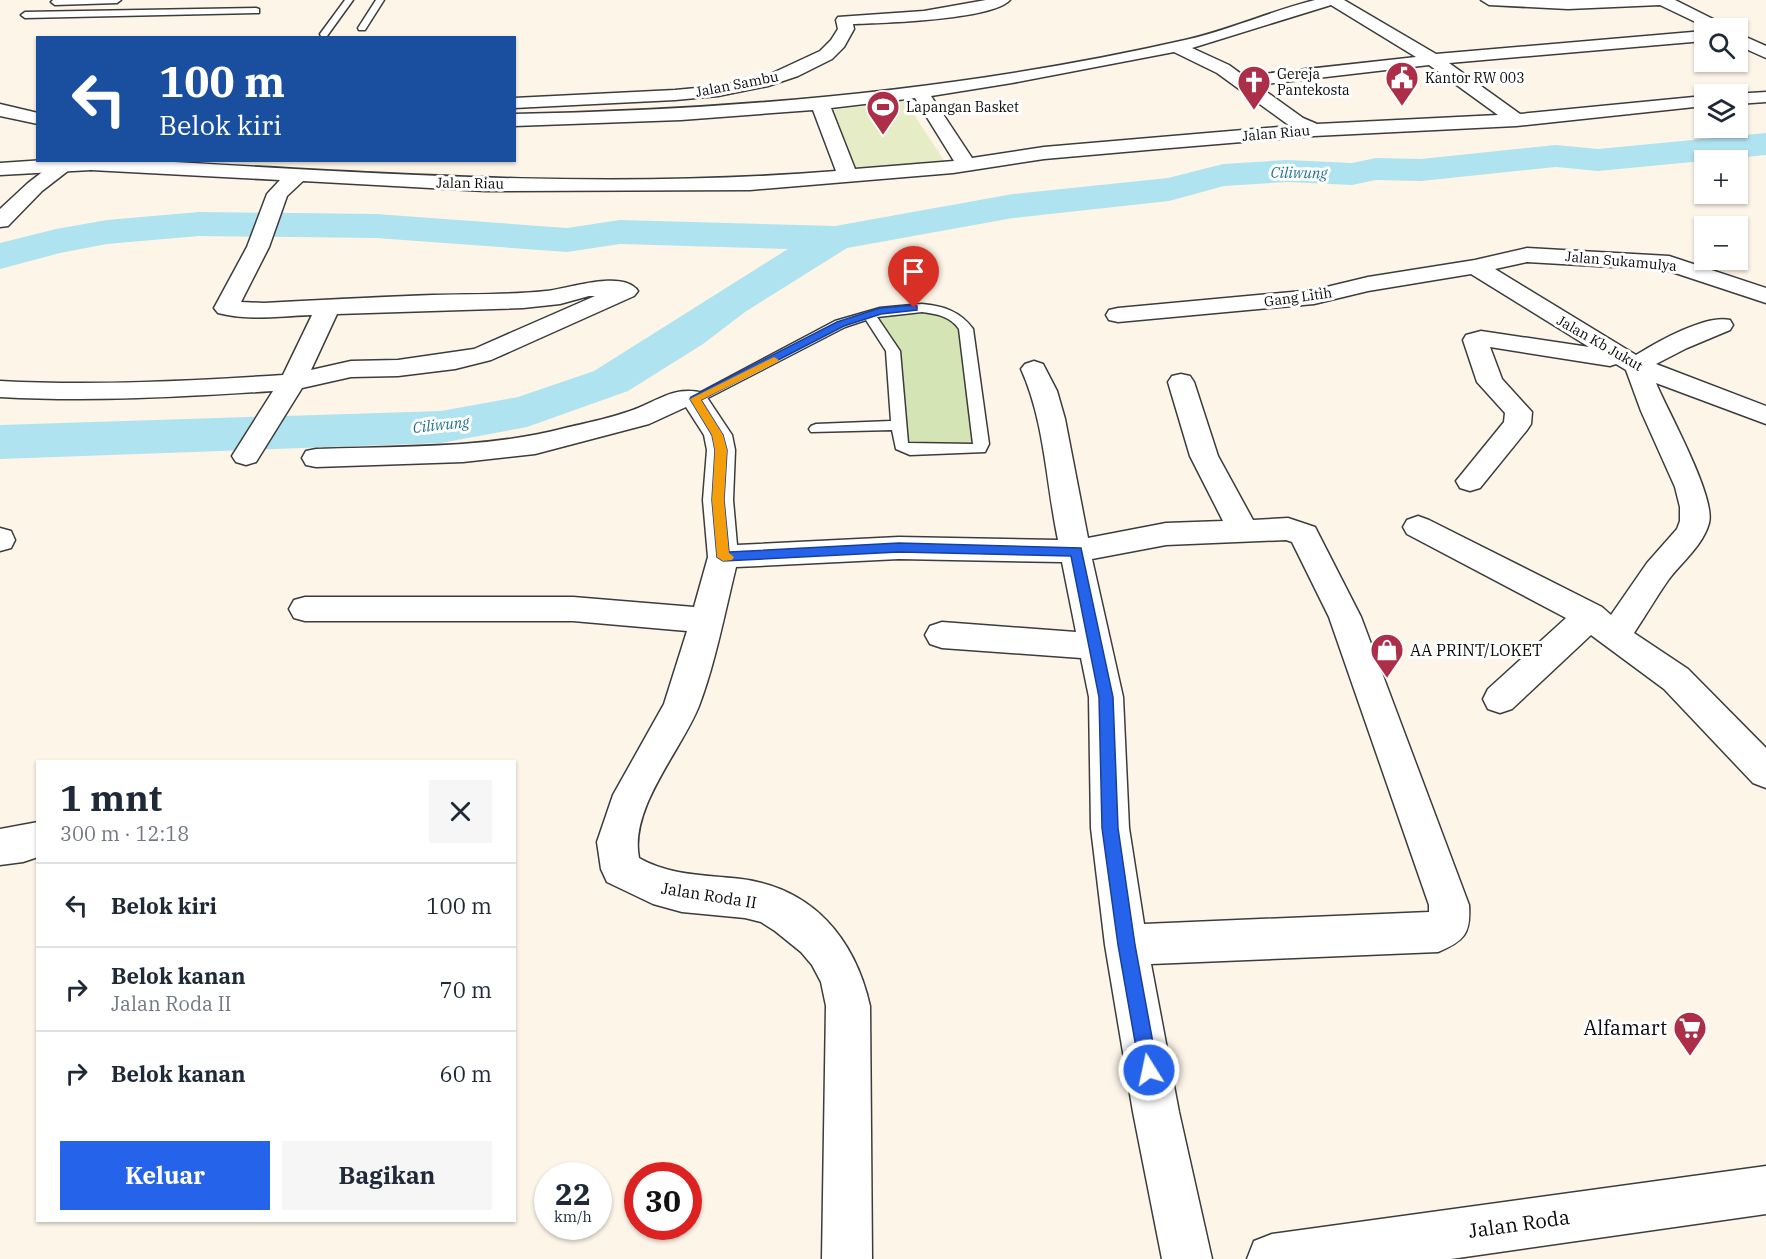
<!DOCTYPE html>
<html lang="id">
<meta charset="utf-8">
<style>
body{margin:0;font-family:"IBM Plex Serif",serif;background:#f6f6f7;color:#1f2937;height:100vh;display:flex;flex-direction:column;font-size:22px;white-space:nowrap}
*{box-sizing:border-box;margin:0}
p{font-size:20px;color:#747a83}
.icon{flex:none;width:33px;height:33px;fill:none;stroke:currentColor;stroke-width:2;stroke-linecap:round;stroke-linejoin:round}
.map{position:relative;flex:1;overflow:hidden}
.drawer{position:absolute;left:36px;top:760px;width:480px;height:462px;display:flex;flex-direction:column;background:#fff;border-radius:0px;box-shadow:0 2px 4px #0004}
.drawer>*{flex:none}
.top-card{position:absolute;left:36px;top:36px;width:480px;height:126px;border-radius:0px;box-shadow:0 2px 4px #0004;background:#1a4fa0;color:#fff;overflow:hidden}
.controls{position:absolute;left:1694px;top:18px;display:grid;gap:12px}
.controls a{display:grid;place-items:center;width:54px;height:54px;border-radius:0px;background:#fff;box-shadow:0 2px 4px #0004;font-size:30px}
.speed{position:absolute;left:534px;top:1162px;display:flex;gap:12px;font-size:30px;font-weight:700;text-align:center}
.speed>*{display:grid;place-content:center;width:78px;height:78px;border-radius:50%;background:#fff;box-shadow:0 2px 4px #0004;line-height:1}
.speed small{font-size:15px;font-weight:400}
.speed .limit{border:9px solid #d22;background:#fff;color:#111}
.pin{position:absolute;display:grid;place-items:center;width:51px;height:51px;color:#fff;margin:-62px -26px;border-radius:50% 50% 50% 0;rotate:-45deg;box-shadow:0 0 6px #0007}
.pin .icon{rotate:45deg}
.me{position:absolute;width:66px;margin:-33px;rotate:350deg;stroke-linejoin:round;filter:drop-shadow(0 0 4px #0008)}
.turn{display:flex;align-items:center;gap:21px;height:126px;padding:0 24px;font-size:27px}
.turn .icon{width:78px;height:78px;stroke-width:2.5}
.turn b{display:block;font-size:42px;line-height:51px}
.round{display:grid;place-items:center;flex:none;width:63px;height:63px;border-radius:0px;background:#f6f6f7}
.summary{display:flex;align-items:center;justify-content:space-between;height:102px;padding:0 24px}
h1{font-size:36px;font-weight:800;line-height:45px}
.primary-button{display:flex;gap:12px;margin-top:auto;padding:12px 24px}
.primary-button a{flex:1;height:69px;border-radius:0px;background:#2563eb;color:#fff;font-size:24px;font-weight:800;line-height:69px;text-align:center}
.primary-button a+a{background:#f6f6f7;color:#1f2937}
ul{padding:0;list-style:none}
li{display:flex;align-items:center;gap:18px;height:84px;padding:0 24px;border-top:2px solid #e0e1e3}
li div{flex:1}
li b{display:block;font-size:22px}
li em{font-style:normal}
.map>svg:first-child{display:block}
</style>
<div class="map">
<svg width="1766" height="1259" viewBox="0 0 1766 1259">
<rect width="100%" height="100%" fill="#fdf5e8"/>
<polygon fill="#d5e4b5" points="937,309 963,323 980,449 906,449 893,351 869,315"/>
<polygon fill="#e5ecc6" points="905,101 945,162 857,173 824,111"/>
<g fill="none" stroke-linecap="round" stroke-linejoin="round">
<polygon fill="#b0e3f0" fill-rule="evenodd" points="1766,133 1766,155 1598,171 1556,167 1421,181 1376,180 1352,185 1287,182 1224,186 1169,201 1013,218 847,248 745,312 703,344 628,391 527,427 441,443 0,459 0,425 441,411 518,397 594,371 788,249 620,244 567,252 376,238 199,236 107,244 60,253 0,269 0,243 56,229 107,220 199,212 376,214 567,228 620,220 835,226 1013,194 1168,178 1223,164 1287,160 1352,163 1376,158 1421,159 1556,145 1598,149"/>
<g stroke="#3c3c3c" stroke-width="3">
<g id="service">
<polygon points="53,0 121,0 117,3 55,5 51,2"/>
<polygon points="345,0 353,0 327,36 321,36 320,34"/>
<polygon points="376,0 384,0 365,30 359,30 358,28"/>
<polygon points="256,8 259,9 259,13 25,18 21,15 25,12"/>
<path d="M922 304C943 306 960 311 973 329L989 444 985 452 910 455 896 449 892 430 811 432 809 429 811 426 816 424 891 421 886 351 866 320 845 327 700 402 695 403 688 399 835 321 880 308ZM922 312C937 314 950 316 959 329L973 444 908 443 900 351 877 317Z"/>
</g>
</g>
<g stroke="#3c3c3c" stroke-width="3">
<g id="minor">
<path d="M1315 0H1344L1436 54 1704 31V41L1449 63 1520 114 1704 96V106L1516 126 1314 136 1158 149 1044 159 953 173 750 190 485 191 303 181 287 196 269 247 241 302 264 303C320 300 376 297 433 295 471 294 508 295 546 291 568 289 623 269 638 291L634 296 491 360 455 369 398 376 351 377 302 388 256 462 246 465 236 462 232 456 273 391C182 397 91 402 0 397V381C94 386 189 381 283 375L312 315C281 316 248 321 218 313L214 308 247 247 267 194 280 180 91 170 84 168 81 164 83 160H138C370 173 604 190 836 171L813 110 681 120 514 126V114C740 110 965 90 1185 40 1229 30 1271 11 1315 0ZM1331 5 1416 57 1244 76 1229 65 1192 48ZM1174 52 1217 73 1290 126 1044 147 972 158 931 96 1012 83ZM1429 65 1498 115 1317 124 1303 118 1257 85ZM915 98 954 161 855 169 831 108ZM589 296H595L474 349 398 360 351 361 311 370 337 314 523 308 560 304Z"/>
<polygon points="1481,0 1675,0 1725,25 1727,28 1708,28 1660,5 1568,9 1489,5"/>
<polygon points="1737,33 1766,46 1766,58 1737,45"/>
<polygon points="1766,92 1766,102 1737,104 1737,94 1733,94"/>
<polygon points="0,104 38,113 38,124 0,116"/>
<polygon points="58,160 82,160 42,191 8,226 0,227 0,209 28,183"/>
<path d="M1527 248 1669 256 1766 288V303L1666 270 1527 262 1495 269 1636 355C1657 342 1706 314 1730 320L1733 325 1730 330 1687 348 1656 364 1766 406V424L1656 383C1668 412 1716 497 1709 523 1703 545 1683 561 1669 579 1657 596 1646 615 1634 633L1688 669 1766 748V788L1753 783 1664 689 1591 635 1512 709 1500 713 1488 709 1483 699 1488 689 1566 618 1407 534 1403 527 1407 520 1418 516 1429 520 1602 607 1611 615 1647 563 1677 529 1680 521V507L1675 487 1641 411 1626 370 1616 364 1610 366 1490 347 1502 379 1532 412 1531 424 1527 430 1480 488 1470 491 1460 488 1456 481 1504 422 1505 413 1477 382 1463 340 1466 335 1481 331 1589 347 1471 274 1368 291 1314 304 1118 322 1109 320 1106 315 1109 310 1118 308 1314 290 1368 277 1475 260Z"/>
<path d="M1034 361 1043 364 1057 391 1065 419 1088 538 1166 523 1223 521 1190 456 1168 382 1172 376 1181 374 1190 376 1194 382 1218 456 1253 520 1288 518 1315 527 1361 617 1469 905C1471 934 1464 941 1438 952L1151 964 1179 1112 1212 1259H1162L1133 1112 1105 945 1091 828 1089 697 1081 658 942 648 930 644 925 635 930 626 942 622 1076 632 1062 562 899 559 736 567C725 612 715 664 699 706 681 751 629 808 639 858 671 876 705 875 741 879 813 888 855 939 870 1006L872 1259H822L826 1006 821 982 812 965 801 952 775 931 761 922 745 918 682 912 653 904 607 882 601 869 597 842 613 795 664 704 687 631 573 621H305L294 618 289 609 294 600 305 597H573L694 607 708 557 703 500 707 450 704 435 686 407 649 424 535 454 463 462 316 467 306 465 302 458 306 451 316 449C399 446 485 449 565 428 586 423 607 419 627 412 657 403 671 385 704 393L732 435 735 450 733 500 737 545 899 537 1058 540C1046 483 1045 422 1021 369L1025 364ZM1286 540 1292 542 1329 617 1429 905V912L1144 924 1129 828 1123 697 1092 559 1166 545Z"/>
<polygon points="0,528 11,531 15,540 11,548 0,551"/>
<polygon points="38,822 38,857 23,862 0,865 0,829"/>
</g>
</g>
<g stroke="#3c3c3c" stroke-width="3">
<g id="tertiary">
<path d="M986 0H1010C992 20 882 23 853 24L854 29 844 47 832 59 798 76 768 86 718 96 675 100 514 108V98L675 90 718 86 764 77 820 51 831 40 838 29 836 20 838 17 924 11Z"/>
<polygon points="45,160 107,160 98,168 91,170 0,175 0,163"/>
<polygon points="1766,1166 1766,1214 1451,1259 1247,1259 1254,1241 1272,1234"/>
</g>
</g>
<use href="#service" fill="#fff" fill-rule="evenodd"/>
<use href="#minor" fill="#fff" fill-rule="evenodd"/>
<use href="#tertiary" fill="#fff" fill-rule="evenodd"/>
</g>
<polygon fill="#2563eb" stroke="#184099" stroke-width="1.5" points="914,305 917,306 917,310 881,314 844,326 701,400 723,435 727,450 724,500 729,552 899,543 1081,548 1113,697 1118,828 1135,945 1158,1070 1156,1077 1149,1079 1142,1077 1140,1070 1118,945 1102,828 1099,697 1071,556 899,552 723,561 717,557 712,500 715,450 712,435 690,399 691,397 837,322 880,308"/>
<polygon fill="#f59e0b" points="774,357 779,360 777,362 701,400 723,435 727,450 724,500 729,553 734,557 732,560 723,561 717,557 712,500 715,450 712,435 690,399"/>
<defs>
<g id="civic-pin" transform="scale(1.725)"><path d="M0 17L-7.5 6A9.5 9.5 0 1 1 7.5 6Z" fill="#ad2e49" stroke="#fff"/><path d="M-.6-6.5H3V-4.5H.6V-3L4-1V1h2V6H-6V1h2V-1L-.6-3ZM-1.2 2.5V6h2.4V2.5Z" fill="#fff"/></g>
<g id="church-pin" transform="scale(1.725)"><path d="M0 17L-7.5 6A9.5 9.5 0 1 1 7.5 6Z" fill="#ad2e49" stroke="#fff"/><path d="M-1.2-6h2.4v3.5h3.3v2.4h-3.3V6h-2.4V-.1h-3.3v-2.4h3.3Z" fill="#fff"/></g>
<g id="stadium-pin" transform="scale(1.725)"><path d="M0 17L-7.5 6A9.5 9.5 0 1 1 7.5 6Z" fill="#ad2e49" stroke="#fff"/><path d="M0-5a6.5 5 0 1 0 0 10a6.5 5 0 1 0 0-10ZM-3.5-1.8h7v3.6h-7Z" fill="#fff"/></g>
<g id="shop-pin" transform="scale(1.725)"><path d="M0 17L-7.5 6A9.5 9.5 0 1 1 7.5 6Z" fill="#ad2e49" stroke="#fff"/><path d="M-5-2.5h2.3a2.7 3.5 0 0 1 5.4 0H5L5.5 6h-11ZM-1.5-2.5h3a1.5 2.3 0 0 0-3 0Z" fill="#fff"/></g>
<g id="supermarket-pin" transform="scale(1.725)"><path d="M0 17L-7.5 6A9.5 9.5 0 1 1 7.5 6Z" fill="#ad2e49" stroke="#fff"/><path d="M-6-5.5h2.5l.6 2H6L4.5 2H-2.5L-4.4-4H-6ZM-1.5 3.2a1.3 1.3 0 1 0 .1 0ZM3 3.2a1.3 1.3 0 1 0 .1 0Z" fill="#fff"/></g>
</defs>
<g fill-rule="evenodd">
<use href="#civic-pin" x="1402" y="78"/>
<use href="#church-pin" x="1254" y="82"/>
<use href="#stadium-pin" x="883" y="107"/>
<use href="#shop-pin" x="1387" y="650"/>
<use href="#supermarket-pin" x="1690" y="1028"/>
</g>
<g text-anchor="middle" stroke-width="6" stroke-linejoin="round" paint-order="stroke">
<g font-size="14" fill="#090909" stroke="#fff" text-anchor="start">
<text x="1277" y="79">Gereja<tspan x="1277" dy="16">Pantekosta</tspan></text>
<text x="1425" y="83">Kantor RW 003</text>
<text x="906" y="112">Lapangan Basket</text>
</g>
<g font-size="14" fill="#090909" stroke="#fff">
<text transform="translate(737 84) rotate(-11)" y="5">Jalan Sambu</text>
<text transform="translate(1276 133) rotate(-5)" y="5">Jalan Riau</text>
<text transform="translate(470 183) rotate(1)" y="5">Jalan Riau</text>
<text transform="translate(1621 261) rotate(5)" y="5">Jalan Sukamulya</text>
<text transform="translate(1298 297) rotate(-8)" y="5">Gang Litih</text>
<text transform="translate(1600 343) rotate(30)" y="5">Jalan Kb Jukut</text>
</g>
<g font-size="15" font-style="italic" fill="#1e7190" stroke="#fff">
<text transform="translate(1299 173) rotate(1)" y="5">Ciliwung</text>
<text transform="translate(441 425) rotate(-6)" y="5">Ciliwung</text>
</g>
<g font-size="16" fill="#090909" stroke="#fff" text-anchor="start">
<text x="1410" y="656">AA PRINT/LOKET</text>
</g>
<g font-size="16" fill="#090909" stroke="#fff">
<text transform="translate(709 895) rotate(9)" y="6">Jalan Roda II</text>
</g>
<g font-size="20" fill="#090909" stroke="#fff" text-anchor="end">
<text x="1667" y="1035">Alfamart</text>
</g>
<g font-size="20" fill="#090909" stroke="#fff">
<text transform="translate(1519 1224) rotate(-8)" y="7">Jalan Roda</text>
</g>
</g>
</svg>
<div class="controls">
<a><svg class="icon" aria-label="search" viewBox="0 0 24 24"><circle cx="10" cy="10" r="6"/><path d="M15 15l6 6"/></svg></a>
<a><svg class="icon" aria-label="layers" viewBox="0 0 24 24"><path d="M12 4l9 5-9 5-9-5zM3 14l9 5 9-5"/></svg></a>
<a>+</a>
<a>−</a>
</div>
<div class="speed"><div>22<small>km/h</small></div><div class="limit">30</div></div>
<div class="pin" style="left:914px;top:308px;background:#d93025"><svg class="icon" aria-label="arrive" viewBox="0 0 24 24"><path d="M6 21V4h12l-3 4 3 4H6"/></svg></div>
<svg class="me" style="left:1149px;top:1070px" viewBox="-20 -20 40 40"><circle r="17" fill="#2563eb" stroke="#fff" stroke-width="3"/><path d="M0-11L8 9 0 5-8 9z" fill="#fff"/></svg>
<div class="top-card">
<div class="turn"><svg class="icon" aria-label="left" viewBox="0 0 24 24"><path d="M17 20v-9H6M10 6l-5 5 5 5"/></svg><div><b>100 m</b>Belok kiri</div></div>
</div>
<section class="drawer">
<div class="summary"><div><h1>1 mnt</h1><p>300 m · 12:18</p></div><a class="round"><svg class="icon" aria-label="close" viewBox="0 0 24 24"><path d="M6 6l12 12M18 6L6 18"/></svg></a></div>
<ul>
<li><svg class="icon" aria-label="left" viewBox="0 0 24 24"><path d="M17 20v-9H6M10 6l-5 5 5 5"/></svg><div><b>Belok kiri</b></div><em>100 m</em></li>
<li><svg class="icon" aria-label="right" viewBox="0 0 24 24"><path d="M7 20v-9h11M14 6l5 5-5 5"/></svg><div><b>Belok kanan</b><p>Jalan Roda II</p></div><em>70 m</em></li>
<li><svg class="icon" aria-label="right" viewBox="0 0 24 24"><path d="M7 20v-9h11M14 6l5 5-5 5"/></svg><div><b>Belok kanan</b></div><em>60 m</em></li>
</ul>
<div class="primary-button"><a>Keluar</a><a>Bagikan</a></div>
</section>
</div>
